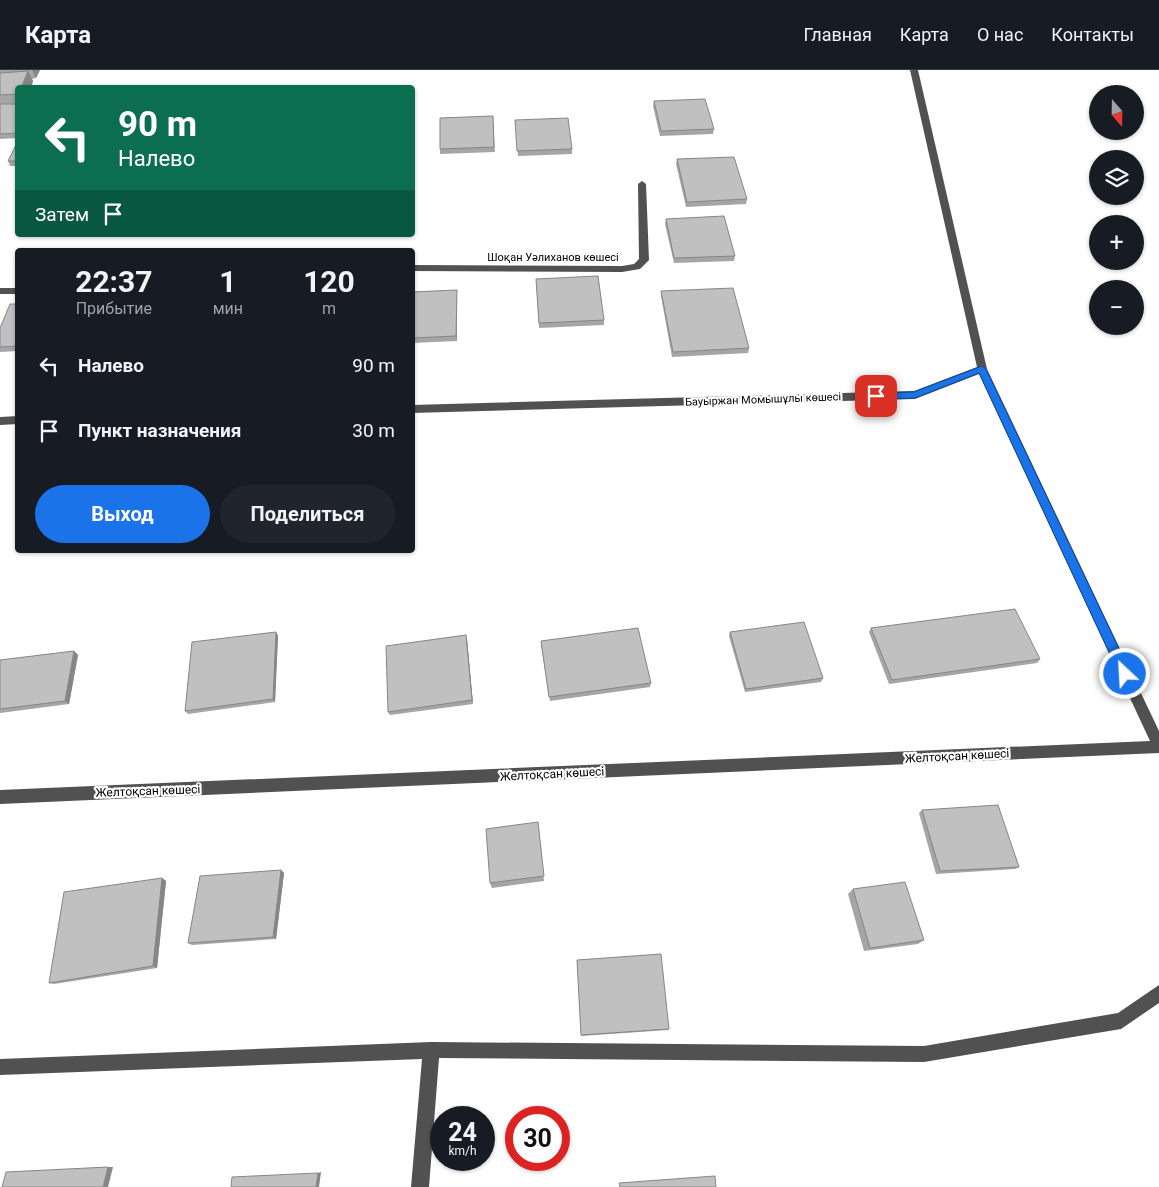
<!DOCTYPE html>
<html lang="ru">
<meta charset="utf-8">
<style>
body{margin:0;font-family:Roboto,sans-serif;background:#20242c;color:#f1f3f6;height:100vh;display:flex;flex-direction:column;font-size:19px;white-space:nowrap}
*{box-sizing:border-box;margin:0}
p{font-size:16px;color:#9ea1a6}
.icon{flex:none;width:28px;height:28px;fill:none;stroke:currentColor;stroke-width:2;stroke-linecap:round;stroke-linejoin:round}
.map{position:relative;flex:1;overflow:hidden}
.drawer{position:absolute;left:15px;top:178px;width:400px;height:305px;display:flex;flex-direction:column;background:#171b24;border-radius:5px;box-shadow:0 1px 4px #0004}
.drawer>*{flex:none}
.banner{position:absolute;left:15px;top:15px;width:400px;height:152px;border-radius:5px;box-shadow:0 1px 4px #0004;background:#0b6e4f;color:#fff;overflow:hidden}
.needle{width:32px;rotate:160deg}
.buttons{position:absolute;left:1089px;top:15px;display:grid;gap:10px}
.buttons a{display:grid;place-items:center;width:55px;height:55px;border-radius:50%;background:#171b24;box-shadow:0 1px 4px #0004;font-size:25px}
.speed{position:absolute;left:430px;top:1036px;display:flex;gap:10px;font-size:25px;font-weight:700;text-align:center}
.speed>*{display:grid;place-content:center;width:65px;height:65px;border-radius:50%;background:#171b24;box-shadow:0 1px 4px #0004;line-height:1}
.speed small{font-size:12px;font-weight:400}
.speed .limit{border:8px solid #d22;background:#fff;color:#111}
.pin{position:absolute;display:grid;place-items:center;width:42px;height:42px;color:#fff;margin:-21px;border-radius:10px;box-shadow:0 2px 8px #0006}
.me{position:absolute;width:55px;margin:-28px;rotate:335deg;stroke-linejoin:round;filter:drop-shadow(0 0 4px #0008)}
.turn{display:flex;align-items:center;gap:18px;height:105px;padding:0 20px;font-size:22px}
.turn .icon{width:65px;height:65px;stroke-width:2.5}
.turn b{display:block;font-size:35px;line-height:42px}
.then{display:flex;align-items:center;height:48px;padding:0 20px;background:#0003;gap:10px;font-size:19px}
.eta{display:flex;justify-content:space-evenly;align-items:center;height:85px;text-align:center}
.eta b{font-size:30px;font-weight:700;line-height:35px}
.primary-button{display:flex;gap:10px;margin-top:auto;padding:10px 20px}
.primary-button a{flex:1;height:58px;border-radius:30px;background:#1a73e8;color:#fff;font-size:20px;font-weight:700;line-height:58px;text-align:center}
.primary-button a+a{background:#20242c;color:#f1f3f6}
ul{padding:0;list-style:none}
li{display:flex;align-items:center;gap:15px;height:65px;padding:0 20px}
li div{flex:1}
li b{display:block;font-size:19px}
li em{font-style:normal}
header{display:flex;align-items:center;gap:30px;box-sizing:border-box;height:70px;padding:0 25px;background:#171b24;border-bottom:1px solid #363941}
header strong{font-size:24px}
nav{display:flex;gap:28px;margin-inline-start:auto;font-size:18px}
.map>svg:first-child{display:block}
</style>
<header>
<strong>Карта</strong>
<nav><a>Главная</a><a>Карта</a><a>О нас</a><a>Контакты</a></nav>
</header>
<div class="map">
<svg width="1159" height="1117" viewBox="0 0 1159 1117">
<rect width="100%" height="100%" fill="#fff"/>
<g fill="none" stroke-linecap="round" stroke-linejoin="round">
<g fill="#515151" fill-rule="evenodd">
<polygon points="910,0 918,0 987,299 1159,661 1159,683 0,734 0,720 1150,671 979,304 915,329 412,343 412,335 914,321 977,297"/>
<polygon points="642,111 646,114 649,190 640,199 622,202 412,201 412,195 622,196 634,194 639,189 638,114"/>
<rect x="0" y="218" width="18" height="6"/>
<polygon points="18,346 18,354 0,355 0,347"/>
<polygon points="1159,915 1159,933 1121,959 924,992 439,988 429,1117 411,1117 422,989 0,1005 0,989 431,972 924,976 1118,943"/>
</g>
</g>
<g fill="#a5a5a5">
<polygon points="0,0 40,0 36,8 32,9 33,11 31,18 18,18 18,68 0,69"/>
<polygon points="654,31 714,59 713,64 660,66 653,36"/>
<polygon points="493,46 495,82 440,84 440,79"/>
<polygon points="515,50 572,79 572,84 518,86"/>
<polygon points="18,71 18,96 10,96 8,91"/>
<polygon points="677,89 747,129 746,134 686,137 676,94"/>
<polygon points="666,149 735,186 734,191 674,193 665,154"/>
<polygon points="536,209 604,250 604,255 539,258"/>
<polygon points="457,220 457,271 412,273 412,222"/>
<polygon points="661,221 749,278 748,283 672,287 661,226"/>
<polygon points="18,234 18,281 0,282 0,258"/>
<polygon points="871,558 1040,589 1037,593 889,614 869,562"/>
<polygon points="276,562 278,566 275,632 188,644 185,641"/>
<polygon points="730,562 823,608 821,612 745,622 729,566"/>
<polygon points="467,569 473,634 390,645 388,642"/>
<polygon points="541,575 651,613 650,617 550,631"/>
<polygon points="74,581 78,585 69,634 0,643 0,590"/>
<polygon points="922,740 1019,797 1015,799 936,804 919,743"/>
<polygon points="538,752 544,811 492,818 490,813"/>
<polygon points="281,800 284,803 276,869 192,875 188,873"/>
<polygon points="162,808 166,811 157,898 54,914 49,913"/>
<polygon points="853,819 924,870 918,874 864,881 848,824"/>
<polygon points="577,890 669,959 668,960 581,966"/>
</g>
<g fill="#868686">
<polygon points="32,0 40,0 36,8"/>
<polygon points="28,1 33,11 31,18 21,18"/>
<polygon points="457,220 457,271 456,266"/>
<polygon points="276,562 278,566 275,632 273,629"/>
<polygon points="466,565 467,569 473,634 472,630"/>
<polygon points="74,581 78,585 69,634 65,631"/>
<polygon points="281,800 284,803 276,869 273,867"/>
<polygon points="162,808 166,811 157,898 153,896"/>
<polygon points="108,1097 113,1097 108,1117 103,1117"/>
<polygon points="321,1102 319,1117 316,1117 318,1103"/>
</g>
<g fill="#c0c0c0" stroke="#868686">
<polygon points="28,1 21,18 18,18 18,24 0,25 0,3"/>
<polygon points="705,29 714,59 661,61 654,31"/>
<polygon points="0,34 18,34 18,63 0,64"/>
<polygon points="493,46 494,77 440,79 440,48"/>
<polygon points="568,48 572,79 517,81 515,50"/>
<polygon points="18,71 18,91 8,91"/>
<polygon points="734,87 747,129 687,132 677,89"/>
<polygon points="724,146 735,186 674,188 666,149"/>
<polygon points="598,206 604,250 539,253 536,209"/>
<polygon points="733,218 749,278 673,282 661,221"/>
<polygon points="457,220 456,266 412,268 412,222"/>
<polygon points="10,234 18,234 18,276 0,277 0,258"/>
<polygon points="1015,539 1040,589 892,610 871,558"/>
<polygon points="804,552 823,608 746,619 730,562"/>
<polygon points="638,558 651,613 549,627 541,571"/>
<polygon points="276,562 273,629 185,641 192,572"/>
<polygon points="466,565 472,630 388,642 386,576"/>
<polygon points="74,581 65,631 0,639 0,590"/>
<polygon points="998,735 1019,797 940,801 922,740"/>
<polygon points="538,752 544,806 490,813 486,759"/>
<polygon points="281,800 273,867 188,873 200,806"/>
<polygon points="162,808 153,896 49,913 64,822"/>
<polygon points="905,812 924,870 870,878 853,819"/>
<polygon points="661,884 669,959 581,965 577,890"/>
<polygon points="108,1097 103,1117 2,1117 6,1102"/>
<polygon points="318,1103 316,1117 231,1117 232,1107"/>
<polygon points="715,1106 716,1117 620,1117 619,1113"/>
</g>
<polygon fill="#1a73e8" stroke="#114b97" points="982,296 986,299 1131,604 1129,608 1121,608 979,303 915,328 876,329 871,326 876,323 914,322"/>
<g text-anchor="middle" stroke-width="4.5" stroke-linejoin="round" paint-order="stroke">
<g font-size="11" fill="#000" stroke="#fff">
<text x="553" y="191">Шоқан Уәлиханов көшесі</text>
<text transform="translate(763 329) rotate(-2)" y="4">Бауыржан Момышұлы көшесі</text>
</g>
<g font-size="12" fill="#000" stroke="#fff">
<text transform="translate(957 686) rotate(-3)" y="4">Желтоқсан көшесі</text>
<text transform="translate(552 704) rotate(-3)" y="4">Желтоқсан көшесі</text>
<text transform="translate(148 721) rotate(-2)" y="4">Желтоқсан көшесі</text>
</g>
</g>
</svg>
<div class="buttons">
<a><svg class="needle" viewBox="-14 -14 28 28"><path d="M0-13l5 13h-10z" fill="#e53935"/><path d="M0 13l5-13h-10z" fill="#9ea1a6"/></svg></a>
<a><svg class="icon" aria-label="layers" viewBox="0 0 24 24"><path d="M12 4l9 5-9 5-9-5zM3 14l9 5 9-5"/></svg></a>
<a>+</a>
<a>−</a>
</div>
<div class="speed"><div>24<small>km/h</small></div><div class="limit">30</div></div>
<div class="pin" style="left:876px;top:326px;background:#d93025"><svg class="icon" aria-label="arrive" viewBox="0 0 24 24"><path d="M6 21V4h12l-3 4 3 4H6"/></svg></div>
<svg class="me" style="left:1125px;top:604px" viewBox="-20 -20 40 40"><circle r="17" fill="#1a73e8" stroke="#fff" stroke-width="3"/><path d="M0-11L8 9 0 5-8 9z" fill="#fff"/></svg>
<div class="banner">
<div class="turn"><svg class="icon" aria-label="left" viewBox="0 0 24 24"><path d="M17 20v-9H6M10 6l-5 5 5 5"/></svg><div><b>90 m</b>Налево</div></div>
<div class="then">Затем<svg class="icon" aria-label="arrive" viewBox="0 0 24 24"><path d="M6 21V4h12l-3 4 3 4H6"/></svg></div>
</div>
<section class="drawer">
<div class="eta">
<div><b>22:37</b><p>Прибытие</p></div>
<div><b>1</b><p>мин</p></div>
<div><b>120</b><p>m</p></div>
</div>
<ul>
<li><svg class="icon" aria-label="left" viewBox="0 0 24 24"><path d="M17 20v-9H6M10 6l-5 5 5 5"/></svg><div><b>Налево</b></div><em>90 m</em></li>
<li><svg class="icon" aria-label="arrive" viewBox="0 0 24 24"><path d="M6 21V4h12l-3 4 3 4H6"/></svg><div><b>Пункт назначения</b></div><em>30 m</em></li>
</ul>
<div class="primary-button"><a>Выход</a><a>Поделиться</a></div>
</section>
</div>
